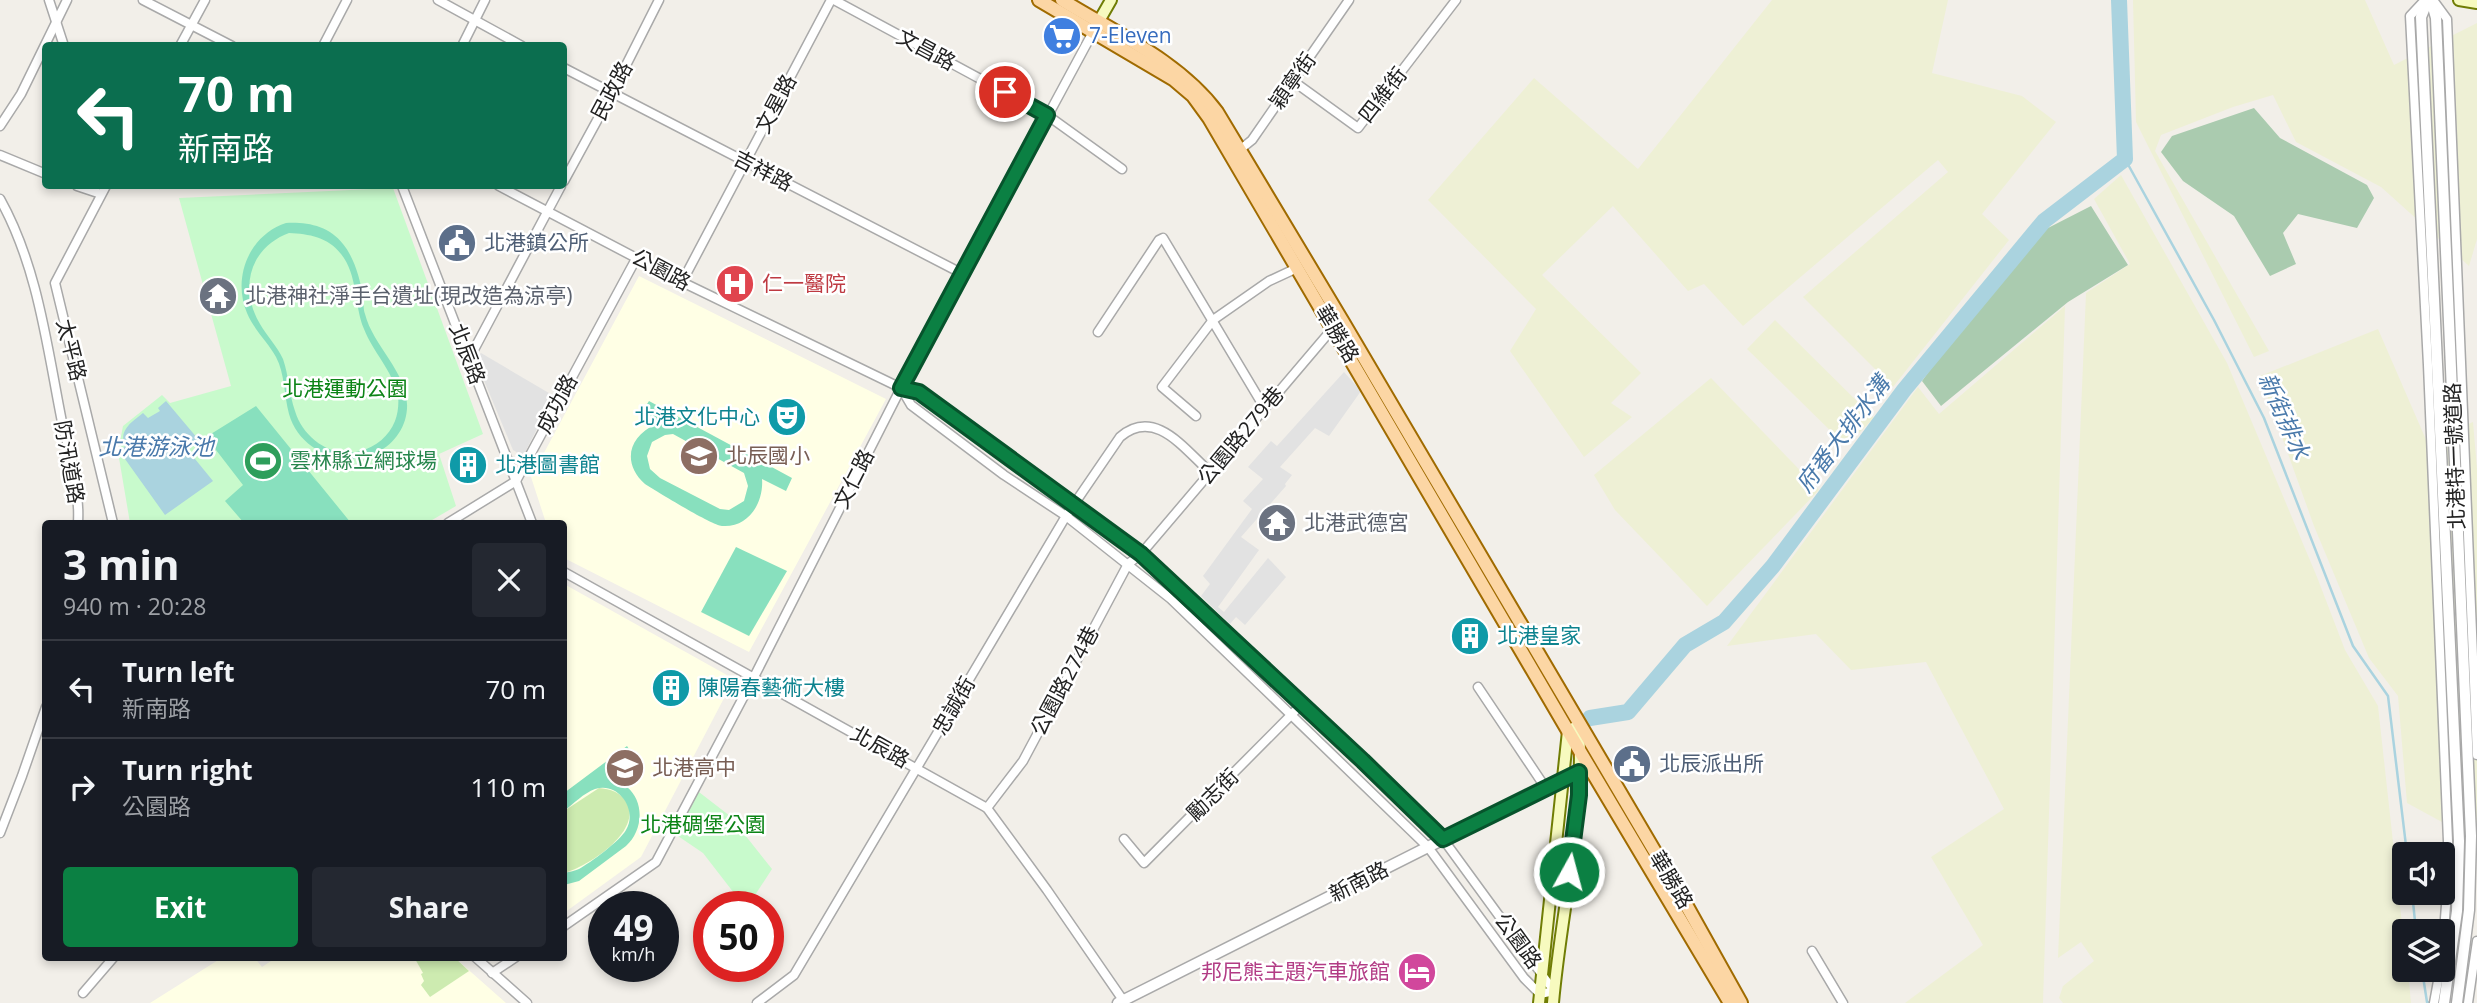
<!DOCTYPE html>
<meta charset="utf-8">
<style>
body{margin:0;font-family:"Open Sans","Noto Sans TC",sans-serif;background:#242831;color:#f1f3f6;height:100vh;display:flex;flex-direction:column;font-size:26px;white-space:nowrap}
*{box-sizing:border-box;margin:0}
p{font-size:23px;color:#9ea1a6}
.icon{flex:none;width:38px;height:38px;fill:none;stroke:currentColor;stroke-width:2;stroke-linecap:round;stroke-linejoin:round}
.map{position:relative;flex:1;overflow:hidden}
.sheet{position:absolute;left:42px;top:520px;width:525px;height:441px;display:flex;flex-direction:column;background:#171b24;border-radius:7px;box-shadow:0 4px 10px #0003}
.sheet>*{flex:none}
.banner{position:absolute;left:42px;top:42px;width:525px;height:147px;border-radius:7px;box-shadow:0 4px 10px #0003;background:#0b6e4f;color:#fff;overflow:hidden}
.fabs{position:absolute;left:2392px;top:842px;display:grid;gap:14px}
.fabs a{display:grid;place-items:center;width:63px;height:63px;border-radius:7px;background:#171b24;box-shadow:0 4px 10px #0003;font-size:35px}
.speed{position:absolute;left:588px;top:891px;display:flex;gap:14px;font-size:35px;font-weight:700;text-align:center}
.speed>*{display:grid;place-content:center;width:91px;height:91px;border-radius:50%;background:#171b24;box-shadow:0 4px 10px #0003;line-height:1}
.speed small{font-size:18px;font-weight:400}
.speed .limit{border:10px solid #d22;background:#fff;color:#111}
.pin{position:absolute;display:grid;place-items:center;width:60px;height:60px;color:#fff;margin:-30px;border:4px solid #fff;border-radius:50%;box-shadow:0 2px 7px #0007}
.me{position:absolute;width:77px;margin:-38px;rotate:7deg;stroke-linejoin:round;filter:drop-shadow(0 0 5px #0008)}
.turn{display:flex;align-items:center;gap:24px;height:147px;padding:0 21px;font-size:32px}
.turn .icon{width:91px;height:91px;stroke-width:2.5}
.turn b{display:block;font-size:49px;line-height:60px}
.round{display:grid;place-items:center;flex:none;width:74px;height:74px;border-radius:7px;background:#242831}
.headline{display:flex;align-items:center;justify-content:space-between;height:119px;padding:0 21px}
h1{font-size:42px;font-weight:700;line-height:52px}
.primary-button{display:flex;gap:14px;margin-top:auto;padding:14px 21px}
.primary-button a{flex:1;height:80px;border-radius:7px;background:#0b8043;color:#fff;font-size:28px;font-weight:700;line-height:80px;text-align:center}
.primary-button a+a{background:#242831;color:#f1f3f6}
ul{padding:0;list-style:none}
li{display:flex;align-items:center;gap:21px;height:98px;padding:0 21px;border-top:2px solid #363941}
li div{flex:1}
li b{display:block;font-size:26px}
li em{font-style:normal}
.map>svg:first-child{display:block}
</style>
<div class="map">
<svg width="2477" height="1003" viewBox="0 0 2477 1003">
<rect width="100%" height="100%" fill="#f2efe9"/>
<g fill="#ffffe5">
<polygon points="639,276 886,399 749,652 564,558 564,523 546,523 531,477"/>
<polygon points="564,584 734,679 641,857 564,913"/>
<polygon points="223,957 254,957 262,967 277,957 454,957 506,1003 150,1003"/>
</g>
<g fill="#eef0d5">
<polygon points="1772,0 1948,0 1932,73 2022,96 2056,122 1982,214 2009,240 1893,387 1803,297 1948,172 1938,160 1743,326 1704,284 1688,291 1613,206 1542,275 1641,373 1611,403 1632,417 1584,457 1510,351 1536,309 1428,200 1534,78 1638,169"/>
<polygon points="2133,0 2365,0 2394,65 2477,23 2477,239 2469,266 2381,187 2296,142 2273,95 2233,107 2161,135 2155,151 2269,351 2254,357 2136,122"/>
<polygon points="2121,175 2227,363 2317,577 2345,650 2378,706 2404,942 2404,970 2408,970 2411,1003 2063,1003 2059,998 2063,986 2094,961 2081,942 2058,958 2086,293 2130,264 2094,199"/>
<polygon points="2065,306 2043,1003 1905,1003 1983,945 1931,857 2004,809 1926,662 1851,670 1816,634 1727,646 1918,387 1939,414"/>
<polygon points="1775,320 1874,418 1846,446 1747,349"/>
<polygon points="2378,329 2427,442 2473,422 2477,469 2477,841 2407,803 2398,696 2369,658 2314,526 2260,376"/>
<polygon points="1711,378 1819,490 1707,606 1615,510 1594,475"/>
</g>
<g fill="#cdebb0">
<path d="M599 788C610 789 621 792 627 803 642 832 587 867 564 873V811Z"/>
<polygon points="414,957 454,957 469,971 430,997 421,985 424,981 421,974 423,973"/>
</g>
<g fill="#aacbaf">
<polygon points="2254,108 2280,138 2367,185 2374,198 2357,228 2298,214 2283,233 2296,264 2270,276 2234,216 2183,181 2161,152 2172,136"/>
<polygon points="2091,206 2128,265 2068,302 1941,406 1922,381 1954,336 2046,229"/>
</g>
<g fill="#c8facc">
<polygon points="393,188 483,434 439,454 456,506 427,523 130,523 118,452 123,426 162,395 170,403 231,386 179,198"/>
<polygon points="695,789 730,816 772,869 748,906 744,906 703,853 672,832"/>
</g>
<g fill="#88e0be" fill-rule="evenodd">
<path d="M286 223C308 222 329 226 343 244 354 257 361 281 363 298 364 303 363 309 365 314 374 350 417 379 405 420 399 439 383 453 364 457 333 465 298 446 289 414 284 396 285 374 276 357 268 342 254 330 247 313 232 278 249 235 286 223ZM289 233C309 234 328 237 341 254 358 275 354 305 364 329 373 352 392 370 398 395 399 404 398 413 395 421 389 436 376 447 360 451 332 459 303 438 295 411 289 394 289 376 283 359 277 346 267 336 260 324 239 289 249 248 289 233Z"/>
<path d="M649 401 792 478 786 491 762 479C764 502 749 528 722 526 711 525 658 492 645 484 622 463 628 437 656 424L640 415ZM673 434 744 473 748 486 744 501 729 510 720 509 660 478 650 469 647 456 652 442 665 435Z"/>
<polygon points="256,406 351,523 244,523 225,501 243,485 206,437"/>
<polygon points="736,547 787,571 749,636 701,612"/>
<path d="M627 746 634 757 607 778C614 780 621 782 627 787 645 802 643 831 626 846L579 881 564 885V873C568 872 575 871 579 869 590 863 620 841 626 830 638 811 619 781 595 789 584 793 573 804 564 811V793Z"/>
</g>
<g fill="#e2e2e2">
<polygon points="481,353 554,396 523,456 513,450 475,359"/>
<polygon points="1344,372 1361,391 1329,436 1315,428 1280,467 1292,475 1285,484 1286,486 1241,537 1259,550 1218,607 1224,612 1268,558 1286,577 1245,625 1236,617 1230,624 1201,596 1210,584 1203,576 1252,509 1243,501 1263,479 1248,467 1271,441 1277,446"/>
</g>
<path fill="#aad3df" d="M166 401 198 439 186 448 213 481 165 515 120 452 125 446C118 430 132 422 143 413L148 418 160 411 158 408Z"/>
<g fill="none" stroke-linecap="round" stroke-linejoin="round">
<g stroke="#aad3df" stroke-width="2.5">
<polyline points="2125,159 2214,320 2264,418 2353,646 2388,696 2407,854"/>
<polyline points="2412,892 2416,931"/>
<polyline points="2422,970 2427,1002 2431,1003"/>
</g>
<polyline stroke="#aad3df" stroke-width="16" points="1590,718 1628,712 1685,645 1724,622 1773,566 1904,390 2044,221 2125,159 2119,0"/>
<g stroke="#a9a9a9" stroke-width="11">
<g id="minor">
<polyline points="49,0 64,46"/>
<polyline points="143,0 232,46"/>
<polyline points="438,0 522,46"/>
<polyline points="834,0 1047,115 1122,169"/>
<polyline points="2425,0 2410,16 2428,365 2449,865 2443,945"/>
<polyline points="2433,0 2447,19 2477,755"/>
<polyline points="180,46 205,0"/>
<polyline points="323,46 347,0"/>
<polyline points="462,46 485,0"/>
<polyline points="564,68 963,274"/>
<polyline points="1293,81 1358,128 1456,0"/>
<polyline points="0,126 21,94 67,0"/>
<polyline points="1237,152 1252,140 1349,0"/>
<polyline points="0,155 46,174"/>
<polyline points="564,181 612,93 659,0"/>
<polyline points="77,186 101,194"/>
<polyline points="106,186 55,283 113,523"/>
<polyline points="402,186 532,523"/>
<polyline points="499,186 682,282 901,388 919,392 1141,554 1363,761 1443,839 1554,991 1540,994 1524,978 1428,847 1171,599 1066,516 1004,475 911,405 901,388"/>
<path d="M0 199C38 267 47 347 62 422 70 455 80 489 78 523"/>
<polyline points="682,282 831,0"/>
<polyline points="1098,332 1159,240 1163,238 1264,407"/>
<polyline points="469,359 561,186"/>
<polyline points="1196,416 1162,387 1213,320 1269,281 1297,268"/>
<polyline points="448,523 516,481 637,257"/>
<polyline points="564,572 987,808 1047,890 1125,1003"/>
<polyline points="1478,687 1545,787"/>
<polyline points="987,808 1023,761 1128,564 1141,554 1333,328"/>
<polyline points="0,833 22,776 46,707"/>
<polyline points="1124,839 1144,863 1302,704"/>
<polyline points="564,926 656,862 754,677 901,388 1093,32"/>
<polyline points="1812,951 1843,1003"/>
<polyline points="475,957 527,1003"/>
<polyline points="492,973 516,957"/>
<polyline points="83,993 114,957"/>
<path d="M757 1003 794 975 1066 516 1120 437C1155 407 1184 449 1210 472"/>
<polyline points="2434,1003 2440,970"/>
<polyline points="2468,1003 2477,941"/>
</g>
</g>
<g stroke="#a9a9a9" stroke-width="13">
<g id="tertiary">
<polyline points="2428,0 2421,17 2459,841 2457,911 2444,1003"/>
<polyline points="2431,0 2436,18 2471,836 2469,910 2457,1003"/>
<polyline points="1118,1003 1583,769"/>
</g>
</g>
<g stroke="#707d05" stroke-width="14">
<g id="secondary">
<polyline points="2459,0 2477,3"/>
<polyline points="1095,28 1111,0"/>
<path d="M1539 1003 1568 731 1579 725C1585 818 1561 911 1553 1003"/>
</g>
</g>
<g stroke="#a06b00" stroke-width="16">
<g id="primary">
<polyline points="1039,0 1173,79 1193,96 1209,118 1581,753 1730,1003"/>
<path d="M1062 0C1115 33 1179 61 1217 112L1343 322 1684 901 1741 1003"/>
</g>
</g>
<use href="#minor" stroke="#fff" stroke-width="8"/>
<use href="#tertiary" stroke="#fff" stroke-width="10"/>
<use href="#secondary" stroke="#f7fabf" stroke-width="10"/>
<use href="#primary" stroke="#fcd6a4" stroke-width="12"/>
</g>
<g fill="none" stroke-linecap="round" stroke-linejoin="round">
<g stroke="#07532c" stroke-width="18">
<polyline id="route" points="1005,92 1047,115 901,388 919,392 1141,554 1363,761 1443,839 1579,772 1579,795 1569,872"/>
</g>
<use href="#route" stroke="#0b8043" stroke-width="12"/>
</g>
<defs>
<g id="supermarket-disc" transform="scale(2.0125)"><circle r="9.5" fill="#3f7fe0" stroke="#fff"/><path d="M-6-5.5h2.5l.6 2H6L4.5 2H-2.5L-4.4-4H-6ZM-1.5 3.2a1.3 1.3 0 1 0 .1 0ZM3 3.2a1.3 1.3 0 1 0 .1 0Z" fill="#fff"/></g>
<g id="civic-disc" transform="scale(2.0125)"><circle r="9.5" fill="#5c6f8a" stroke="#fff"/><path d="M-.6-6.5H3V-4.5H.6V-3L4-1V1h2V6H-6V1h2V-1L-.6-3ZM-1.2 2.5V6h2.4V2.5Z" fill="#fff"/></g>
<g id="hospital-disc" transform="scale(2.0125)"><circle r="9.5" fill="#e0444e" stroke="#fff"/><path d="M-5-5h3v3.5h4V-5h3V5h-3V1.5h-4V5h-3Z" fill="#fff"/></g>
<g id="temple-disc" transform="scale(2.0125)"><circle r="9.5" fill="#6b7280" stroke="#fff"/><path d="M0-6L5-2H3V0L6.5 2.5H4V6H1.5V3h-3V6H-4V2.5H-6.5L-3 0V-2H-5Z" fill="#fff"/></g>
<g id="theatre-disc" transform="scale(2.0125)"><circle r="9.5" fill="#0f9aa8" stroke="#fff"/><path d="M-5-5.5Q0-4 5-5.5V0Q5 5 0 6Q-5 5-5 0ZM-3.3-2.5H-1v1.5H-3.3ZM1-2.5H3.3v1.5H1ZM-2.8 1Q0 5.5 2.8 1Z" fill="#fff"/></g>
<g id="school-disc" transform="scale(2.0125)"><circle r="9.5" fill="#8d6e63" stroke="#fff"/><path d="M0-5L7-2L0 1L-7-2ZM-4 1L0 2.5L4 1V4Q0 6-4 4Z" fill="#fff"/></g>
<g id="stadium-disc" transform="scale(2.0125)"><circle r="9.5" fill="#2e9e5b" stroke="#fff"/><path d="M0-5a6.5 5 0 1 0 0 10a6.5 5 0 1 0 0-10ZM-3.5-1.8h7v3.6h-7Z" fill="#fff"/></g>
<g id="building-disc" transform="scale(2.0125)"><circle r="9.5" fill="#0f9aa8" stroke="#fff"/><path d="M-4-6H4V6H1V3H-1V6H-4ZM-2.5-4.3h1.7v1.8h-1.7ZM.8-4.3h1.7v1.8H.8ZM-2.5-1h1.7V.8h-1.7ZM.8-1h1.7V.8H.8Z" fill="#fff"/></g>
<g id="hotel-disc" transform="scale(2.0125)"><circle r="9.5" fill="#d1479c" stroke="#fff"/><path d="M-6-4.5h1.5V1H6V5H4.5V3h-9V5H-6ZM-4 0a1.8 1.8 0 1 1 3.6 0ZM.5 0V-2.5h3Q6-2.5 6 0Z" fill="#fff"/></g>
</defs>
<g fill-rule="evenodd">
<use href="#supermarket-disc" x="1062" y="36"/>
<use href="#civic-disc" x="457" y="243"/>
<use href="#hospital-disc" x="735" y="284"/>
<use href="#temple-disc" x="218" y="296"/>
<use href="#theatre-disc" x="787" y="417"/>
<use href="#school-disc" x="699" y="456"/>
<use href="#stadium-disc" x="263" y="461"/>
<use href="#building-disc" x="468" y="465"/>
<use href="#temple-disc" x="1277" y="523"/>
<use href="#building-disc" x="1470" y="636"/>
<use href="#building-disc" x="671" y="688"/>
<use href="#civic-disc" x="1632" y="764"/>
<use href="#school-disc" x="625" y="768"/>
<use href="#hotel-disc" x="1417" y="972"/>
</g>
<g text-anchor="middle" stroke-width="5" stroke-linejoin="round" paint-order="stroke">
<g font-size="21" fill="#366cbe" stroke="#fff" text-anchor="start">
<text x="1089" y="43">7-Eleven</text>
</g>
<g font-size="21" fill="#222" stroke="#fff">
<text transform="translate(926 50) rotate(28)" y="7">文昌路</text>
<text transform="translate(1293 81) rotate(-55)" y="7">穎寧街</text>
<text transform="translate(612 91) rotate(-62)" y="7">民政路</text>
<text transform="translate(1383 95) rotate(-52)" y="7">四維街</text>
<text transform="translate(776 104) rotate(-62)" y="7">文星路</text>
<text transform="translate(763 171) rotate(27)" y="7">吉祥路</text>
<text transform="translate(661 270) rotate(28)" y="7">公園路</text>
<text transform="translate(1337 334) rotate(59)" y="7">華勝路</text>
<text transform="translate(71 350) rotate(76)" y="7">太平路</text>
<text transform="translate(467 354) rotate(69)" y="7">北辰路</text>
<text transform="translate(557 404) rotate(-62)" y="7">成功路</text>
<text transform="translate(1241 436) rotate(-50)" y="7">公園路279巷</text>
<text transform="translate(2455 456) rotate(-92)" y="7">北港特一號道路</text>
<text transform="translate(69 462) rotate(80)" y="7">防汛道路</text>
<text transform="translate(854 479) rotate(-63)" y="7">文仁路</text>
<text transform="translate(1065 681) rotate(-62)" y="7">公園路274巷</text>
<text transform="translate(954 706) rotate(-60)" y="7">忠誠街</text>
<text transform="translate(880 747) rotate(29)" y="7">北辰路</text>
<text transform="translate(1213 795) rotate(-45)" y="7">勵志街</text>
<text transform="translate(1671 880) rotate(59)" y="7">華勝路</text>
<text transform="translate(1359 882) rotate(-27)" y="7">新南路</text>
<text transform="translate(1518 941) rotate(54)" y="7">公園路</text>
</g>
<g font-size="21" fill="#4e5e75" stroke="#fff" text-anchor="start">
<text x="484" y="250">北港鎮公所</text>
<text x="1659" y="771">北辰派出所</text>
</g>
<g font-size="21" fill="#be3a42" stroke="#fff" text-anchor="start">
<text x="762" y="291">仁一醫院</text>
</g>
<g font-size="21" fill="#5b616d" stroke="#fff" text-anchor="start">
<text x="245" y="303">北港神社淨手台遺址(現改造為涼亭)</text>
<text x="1304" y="530">北港武德宮</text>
</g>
<g font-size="21" fill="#0c8416" stroke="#fff">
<text x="345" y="396">北港運動公園</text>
<text x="703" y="832">北港碉堡公園</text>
</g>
<g font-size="21" fill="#0d838f" stroke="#fff" text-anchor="start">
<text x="760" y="424" text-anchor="end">北港文化中心</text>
<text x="495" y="472">北港圖書館</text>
<text x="1497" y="643">北港皇家</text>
<text x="698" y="695">陳陽春藝術大樓</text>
</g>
<g font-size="21" fill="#785e54" stroke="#fff" text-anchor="start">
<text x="726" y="463">北辰國小</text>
<text x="652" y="775">北港高中</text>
</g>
<g font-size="21" fill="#27864d" stroke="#fff" text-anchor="start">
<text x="290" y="468">雲林縣立網球場</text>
</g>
<g font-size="21" fill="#b23c85" stroke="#fff" text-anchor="end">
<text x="1390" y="979">邦尼熊主題汽車旅館</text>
</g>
<g font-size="23" font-style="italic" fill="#4a7aab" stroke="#fff">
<text transform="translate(2284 416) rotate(66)" y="8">新街排水</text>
<text transform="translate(1843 434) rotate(-53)" y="8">府番大排水溝</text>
<text x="156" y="455">北港游泳池</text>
</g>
</g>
</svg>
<div class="fabs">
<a><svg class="icon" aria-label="sound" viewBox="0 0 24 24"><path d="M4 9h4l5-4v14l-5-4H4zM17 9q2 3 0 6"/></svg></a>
<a><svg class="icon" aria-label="layers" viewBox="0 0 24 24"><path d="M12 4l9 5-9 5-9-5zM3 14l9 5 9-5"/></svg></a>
</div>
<div class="speed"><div>49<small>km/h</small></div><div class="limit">50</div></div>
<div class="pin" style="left:1005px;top:92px;background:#d93025"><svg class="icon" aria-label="arrive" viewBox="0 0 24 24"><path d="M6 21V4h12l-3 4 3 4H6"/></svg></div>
<svg class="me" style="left:1569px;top:872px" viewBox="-20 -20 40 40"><circle r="17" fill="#0b8043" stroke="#fff" stroke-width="3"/><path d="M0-11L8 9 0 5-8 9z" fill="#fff"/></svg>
<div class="banner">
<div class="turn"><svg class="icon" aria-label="left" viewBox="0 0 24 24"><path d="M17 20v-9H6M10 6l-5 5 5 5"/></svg><div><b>70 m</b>新南路</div></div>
</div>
<section class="sheet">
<div class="headline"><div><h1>3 min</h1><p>940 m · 20:28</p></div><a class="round"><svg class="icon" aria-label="close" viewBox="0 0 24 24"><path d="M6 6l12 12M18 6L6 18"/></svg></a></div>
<ul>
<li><svg class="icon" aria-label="left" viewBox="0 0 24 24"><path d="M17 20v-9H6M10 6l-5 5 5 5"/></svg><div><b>Turn left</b><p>新南路</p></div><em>70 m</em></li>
<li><svg class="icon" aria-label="right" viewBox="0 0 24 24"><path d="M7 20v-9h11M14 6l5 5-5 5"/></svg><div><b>Turn right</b><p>公園路</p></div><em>110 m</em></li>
</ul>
<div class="primary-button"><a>Exit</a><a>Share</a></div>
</section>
</div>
